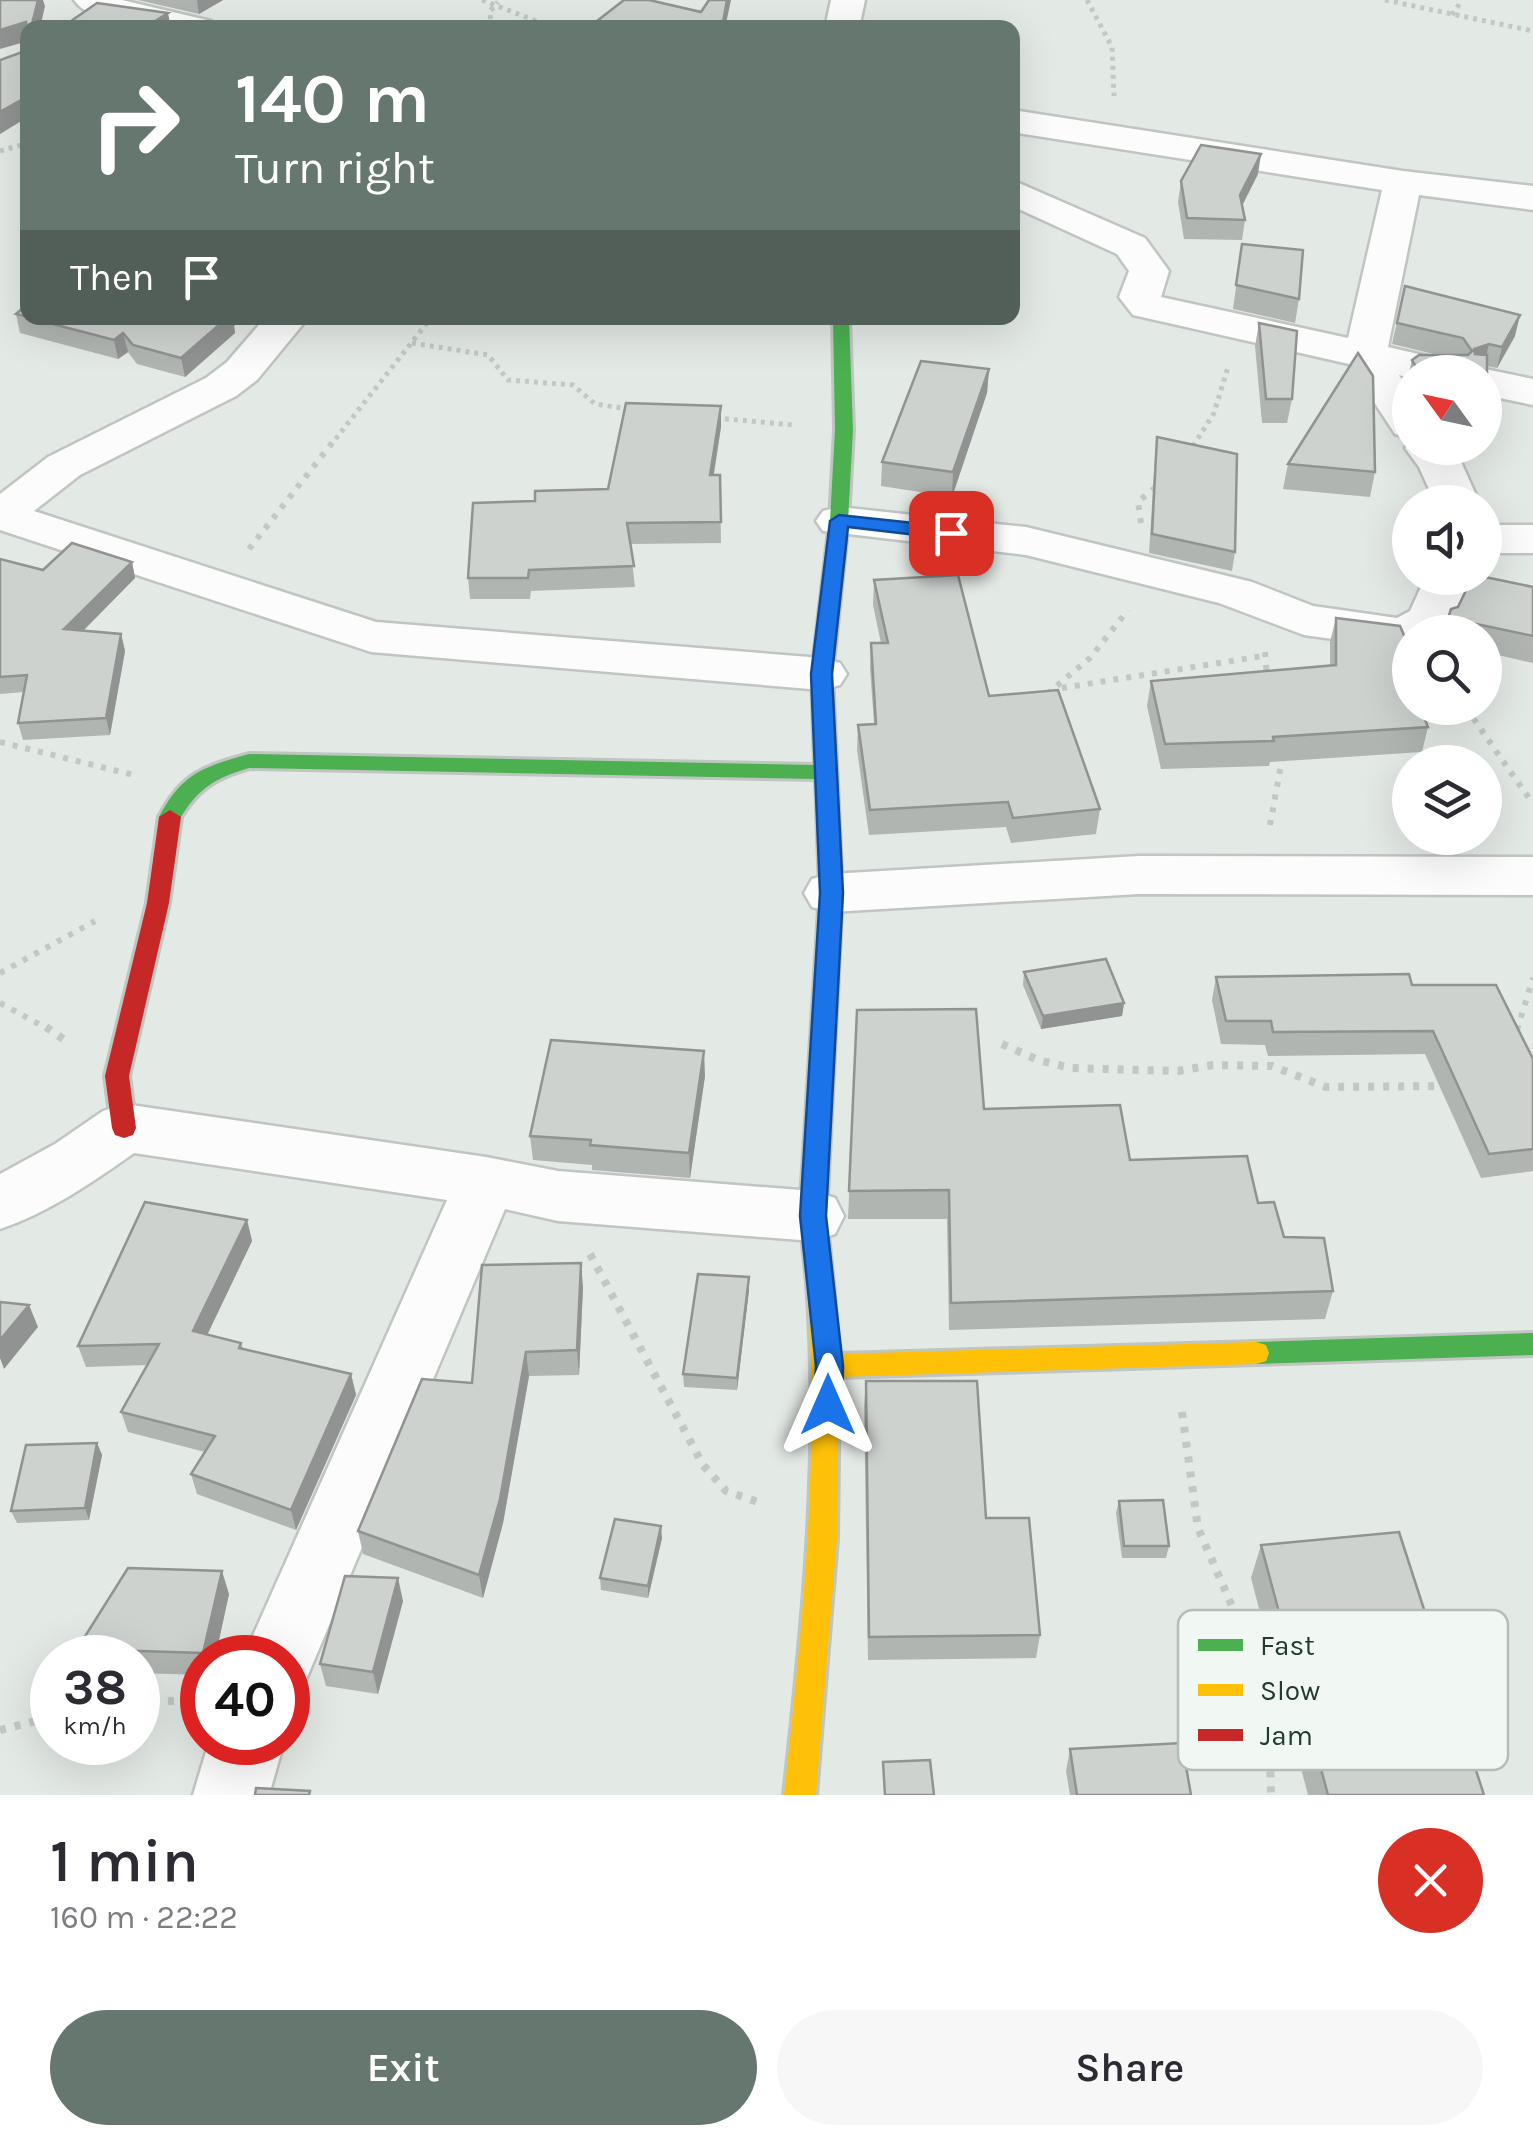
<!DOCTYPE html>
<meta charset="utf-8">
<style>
body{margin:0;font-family:Karla,sans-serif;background:#f7f7f7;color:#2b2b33;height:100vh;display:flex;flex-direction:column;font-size:38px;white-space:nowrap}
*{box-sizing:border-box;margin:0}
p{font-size:32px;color:#7c7c81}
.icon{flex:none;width:55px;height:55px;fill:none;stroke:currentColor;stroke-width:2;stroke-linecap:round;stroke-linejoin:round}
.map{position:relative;height:1795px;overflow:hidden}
.details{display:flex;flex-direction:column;background:#fff;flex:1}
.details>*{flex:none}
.top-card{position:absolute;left:20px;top:20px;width:1000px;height:305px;border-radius:20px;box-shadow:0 10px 40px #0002;background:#66776f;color:#fff;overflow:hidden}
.needle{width:65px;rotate:303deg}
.buttons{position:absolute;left:1392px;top:355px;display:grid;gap:20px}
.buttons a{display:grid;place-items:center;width:110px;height:110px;border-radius:50%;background:#fff;box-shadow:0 10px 40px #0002;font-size:50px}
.speed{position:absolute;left:30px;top:1635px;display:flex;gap:20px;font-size:50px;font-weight:700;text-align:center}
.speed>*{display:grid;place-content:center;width:130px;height:130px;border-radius:50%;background:#fff;box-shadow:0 10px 40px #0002;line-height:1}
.speed small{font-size:25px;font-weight:400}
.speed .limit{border:15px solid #d22;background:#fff;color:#111}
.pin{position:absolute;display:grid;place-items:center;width:85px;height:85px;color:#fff;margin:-42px;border-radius:20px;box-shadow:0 5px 15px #0006}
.me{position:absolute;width:110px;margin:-55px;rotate:0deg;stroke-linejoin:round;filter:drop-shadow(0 0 8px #0008)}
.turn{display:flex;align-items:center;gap:35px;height:210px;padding:0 50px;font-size:45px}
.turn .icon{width:130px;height:130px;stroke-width:2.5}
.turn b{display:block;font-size:70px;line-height:85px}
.then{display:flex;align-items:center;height:95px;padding:0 50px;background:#0003;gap:20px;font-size:38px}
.round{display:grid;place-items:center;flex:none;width:105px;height:105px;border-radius:52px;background:#f7f7f7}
.head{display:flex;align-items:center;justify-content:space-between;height:170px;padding:0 50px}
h1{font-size:60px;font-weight:600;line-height:75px}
.action{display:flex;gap:20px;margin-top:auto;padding:20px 50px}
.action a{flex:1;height:115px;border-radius:60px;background:#66776f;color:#fff;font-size:40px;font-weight:600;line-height:115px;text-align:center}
.action a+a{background:#f7f7f7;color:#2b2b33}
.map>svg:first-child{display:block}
</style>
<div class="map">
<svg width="1533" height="1795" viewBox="0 0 1533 1795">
<rect width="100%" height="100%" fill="#e3e9e5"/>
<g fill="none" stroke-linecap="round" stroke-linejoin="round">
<g stroke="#c0c5c2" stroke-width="5">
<g id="street">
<path d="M74 0H122L211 21 216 28C182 28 95 31 74 0Z"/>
<polygon points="831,0 865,0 859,28 825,28"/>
<polygon points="1012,110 1403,171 1533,186 1533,210 1419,195 1388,347 1457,363 1463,372 1410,372 1410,378 1399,375 1410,392 1410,438 1395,434 1349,364 1133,315 1119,297 1129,271 1117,254 1012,206 1012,180 1145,238 1169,271 1161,297 1348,338 1382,190 1012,132"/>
<polygon points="265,318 308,318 257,380 236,396 80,475 34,511 376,622 822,658 840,663 847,674 840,685 822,690 371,652 0,530 0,494 48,457 206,378 227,362"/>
<polygon points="1485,369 1533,379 1533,405 1485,395 1485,372 1472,372"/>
<polygon points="1410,441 1410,448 1450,448 1462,464 1479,502 1435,502 1419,467 1405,448"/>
<polygon points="839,507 1026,527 1252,582 1313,606 1397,618 1410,611 1425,578 1472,578 1448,630 1410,632 1410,646 1397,648 1304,635 1219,603 1026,555 823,531 816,521 823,511"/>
<rect x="1485" y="525" width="48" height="28"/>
<polygon points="1139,856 1533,857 1533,895 1139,894 831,912 812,907 804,893 812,879 831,874"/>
<path d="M124 1104 486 1157 558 1171 813 1191 835 1198 844 1216 835 1234 813 1241 558 1221 505 1209 305 1682 288 1689V1658H243L447 1200 134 1153C93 1182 48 1213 0 1229V1174L55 1144 103 1111Z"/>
<polygon points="209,1742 284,1742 269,1795 193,1795"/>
</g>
</g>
<g stroke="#bfc6c2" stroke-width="6">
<g id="fast">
<path d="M833 318H849L853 430 848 521 832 674 842 893 826 1216 833 1283 829 1291 820 1294 811 1291 807 1283 800 1216 820 893 816 779 249 768C214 778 196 790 178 822L170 824 159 817C182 773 203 767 249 754L815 765 812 674 830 521 835 430Z"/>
<polygon points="1533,1333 1533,1355 1256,1364 1246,1361 1243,1353 1246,1345 1256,1342"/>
</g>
</g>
<g stroke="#bfc6c2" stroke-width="6">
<path id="slow" d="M820 1272 829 1275 833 1283 839 1354 1256 1342 1266 1345 1269 1353 1266 1361 1256 1364 839 1377 837 1539 816 1795H784C803 1624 820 1455 807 1283L811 1275Z"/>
</g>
<g stroke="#bfc6c2" stroke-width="6">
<polygon id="jam" points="170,810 181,817 169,903 129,1076 136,1128 133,1135 124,1138 115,1135 112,1128 105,1076 147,903 159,817"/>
</g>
<g stroke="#c0c9c3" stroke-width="5" stroke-dasharray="4 5" stroke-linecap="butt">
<polyline points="482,0 554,28"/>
<polyline points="1087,0 1112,47 1114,96"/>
<polyline points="1385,0 1533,31"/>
<polyline points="1452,15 1462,0"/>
<polyline points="491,28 490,11 498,2"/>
<polyline points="0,151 28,143"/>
<polyline points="412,343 488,355 508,380 573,385 595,404 629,409"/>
<polyline points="716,418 793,425"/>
<polyline points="330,446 431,318"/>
<polyline points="1193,446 1214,413 1228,367"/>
</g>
<g stroke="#c0c9c3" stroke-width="6" stroke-dasharray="5 8" stroke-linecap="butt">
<polyline points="1190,450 1194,443"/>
<polyline points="1141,523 1138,502 1158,485"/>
<polyline points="249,549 332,443"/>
<polyline points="1265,652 1267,678"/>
<polyline points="1062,688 1263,656"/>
<polyline points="1047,694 1090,658 1128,610"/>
<polyline points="1466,708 1533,804"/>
<polyline points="0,742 134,775"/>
<polyline points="1270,825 1283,754"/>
<polyline points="0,973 95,921"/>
<polyline points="0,1003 50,1030"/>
<polyline points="1517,1030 1533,978"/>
</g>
<g stroke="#c0c9c3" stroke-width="8" stroke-dasharray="6 9" stroke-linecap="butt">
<polyline points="46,1027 66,1041"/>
<polyline points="1515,1035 1517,1027"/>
<polyline points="1002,1044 1038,1060 1071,1068 1178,1071 1213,1065 1272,1066 1326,1087 1444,1086"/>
<polyline points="590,1254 703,1465 726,1491 758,1502"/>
<polyline points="1182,1412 1198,1528 1268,1689 1271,1795"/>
<polyline points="138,1703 202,1699"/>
<polyline points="0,1730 52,1717"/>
</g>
<use href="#street" fill="#fbfcfb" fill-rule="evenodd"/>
<use href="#fast" fill="#4caf50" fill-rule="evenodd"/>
<use href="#slow" fill="#ffc107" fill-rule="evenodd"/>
<use href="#jam" fill="#c62828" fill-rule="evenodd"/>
</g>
<g fill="#b0b5b2">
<polygon points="138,0 223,0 199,14"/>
<polygon points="1258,174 1242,205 1245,220 1242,240 1184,239 1178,202 1181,181"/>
<polygon points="1242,244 1299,299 1295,323 1233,309"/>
<polygon points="1405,286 1515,336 1497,368 1487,366 1485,383 1485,372 1410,372 1410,386 1407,381 1412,360 1438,355 1392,344"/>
<polygon points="28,304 28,318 242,318 234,326 235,333 185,377 137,364 128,352 118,359 20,333 16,314"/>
<polygon points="1259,323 1292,399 1287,423 1262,423 1255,346"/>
<polygon points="989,369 987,393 952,497 881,486 882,462"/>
<polygon points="721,406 721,427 714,475 720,475 721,543 630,544 635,587 531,591 530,599 470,599 468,578 535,501 608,489"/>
<polygon points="1157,437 1235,552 1232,571 1149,553 1155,456"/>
<polygon points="1288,464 1375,472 1370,497 1283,489"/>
<polygon points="0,559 43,570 132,562 135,578 83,631 121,634 125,651 110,735 23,740 18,723 24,692 0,694"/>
<polygon points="874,580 1100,809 1096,834 1011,843 1006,827 869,835 857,750 858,725 874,724 870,668 871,643 881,643 873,605"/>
<polygon points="1533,587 1533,663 1485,652 1485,632 1444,632 1451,609"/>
<polygon points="1336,618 1410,649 1409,684 1428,727 1422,752 1270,762 1269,766 1161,769 1147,706 1151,681 1330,665 1330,642"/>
<polygon points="1024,972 1124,1003 1122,1016 1041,1029 1023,985"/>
<polygon points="1216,977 1412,985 1533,1059 1533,1171 1481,1178 1425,1054 1268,1056 1265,1045 1221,1044 1212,1000"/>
<polygon points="857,1010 984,1109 1258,1203 1284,1237 1333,1291 1325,1319 949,1330 947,1219 848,1219"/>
<polygon points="705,1076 690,1178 592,1170 592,1165 533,1160 530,1136"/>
<polygon points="247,1220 252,1241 207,1335 241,1343 243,1349 351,1374 356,1395 296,1530 197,1494 191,1474 205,1452 128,1432 121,1412 147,1365 86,1367 78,1346"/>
<polygon points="749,1277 749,1290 737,1390 684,1387 683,1374"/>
<polygon points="583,1287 579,1375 529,1376 503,1523 483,1598 363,1554 358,1531 472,1383"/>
<polygon points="866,1381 986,1518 1040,1635 1036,1658 868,1660 864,1405"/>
<polygon points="97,1443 102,1455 89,1520 17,1523 11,1511"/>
<polygon points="1119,1501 1169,1546 1166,1558 1122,1558 1116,1513"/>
<polygon points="662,1538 648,1598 601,1590 600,1578"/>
<polygon points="1261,1545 1484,1795 1308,1795 1251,1578"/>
<polygon points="229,1594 215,1658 202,1658 202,1675 138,1673 138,1658 81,1658 77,1649"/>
<polygon points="403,1601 378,1694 326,1686 320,1664"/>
<polygon points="1070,1749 1191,1795 1070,1795 1066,1771"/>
</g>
<g fill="#909391">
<polygon points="38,0 43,0 45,6 40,28 31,28"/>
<polygon points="197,0 223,0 199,14"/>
<polygon points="727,0 731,0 725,28 722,28"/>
<polygon points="168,13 171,28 144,28"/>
<polygon points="26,22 28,41 0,49 0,30"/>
<polygon points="28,96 28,117 0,134 0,112"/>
<polygon points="1261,154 1258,174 1237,216 1240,195"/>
<polygon points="1520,315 1515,336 1497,368 1502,347"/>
<polygon points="226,318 242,318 234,326 235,333 185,377 181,358"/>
<polygon points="123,333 128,352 118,359 114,340"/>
<polygon points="1489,344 1484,365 1469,370 1474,349"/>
<polygon points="989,369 987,393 952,497 953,472"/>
<polygon points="721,406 721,427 710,496 710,475"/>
<polygon points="132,562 135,578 69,645 64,629"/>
<polygon points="121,634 125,651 110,735 106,718"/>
<polygon points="1124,1003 1122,1016 1041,1029 1043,1016"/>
<polygon points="704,1051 705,1076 690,1178 689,1153"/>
<polygon points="247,1220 252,1241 199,1352 193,1331"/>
<polygon points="581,1263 583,1287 579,1375 577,1350"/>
<polygon points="749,1277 749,1290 737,1390 737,1378"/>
<polygon points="29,1305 38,1327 4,1369 0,1358 0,1340"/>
<polygon points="526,1352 529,1376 503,1523 483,1598 479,1575"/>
<polygon points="351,1374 356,1395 296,1530 291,1510"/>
<polygon points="97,1443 102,1455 89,1520 85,1508"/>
<polygon points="661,1526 662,1538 648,1598 648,1586"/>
<polygon points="222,1571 229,1594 215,1658 205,1658 203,1653"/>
<polygon points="398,1578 403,1601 378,1694 373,1672"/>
</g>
<g fill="#cdd2cf" stroke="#909391" stroke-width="2.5">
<polygon points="0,0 38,0 31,28 28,28 28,44 26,22 0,30"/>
<polygon points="624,0 649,0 701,12 709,0 727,0 722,28 588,28"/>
<polygon points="97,3 168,13 144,28 61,28"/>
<polygon points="28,50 28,96 0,112 0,60"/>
<polygon points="1201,145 1261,154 1240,195 1245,220 1187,218 1181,181"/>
<polygon points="1242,244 1303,250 1299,299 1236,285"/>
<polygon points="1405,286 1520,315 1502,347 1489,344 1474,349 1475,354 1487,355 1487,375 1485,378 1485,372 1419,372 1412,360 1419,355 1468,355 1472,351 1463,338 1397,323"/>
<polygon points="28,304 28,317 16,314"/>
<polygon points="30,318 227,318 181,358 133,345 123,333 114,340"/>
<polygon points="1259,323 1297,331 1292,399 1266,399"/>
<polygon points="1358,353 1373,376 1375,472 1288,464"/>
<polygon points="921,361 989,369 953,472 882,462"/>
<polygon points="626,403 721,406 710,475 720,475 721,522 627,523 634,566 529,570 528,578 468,578 473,503 535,501 535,491 608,489"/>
<polygon points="1157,437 1237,454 1235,552 1152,534"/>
<polygon points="72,543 132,562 64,629 121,634 106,718 18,723 27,675 0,677 0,559 43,570"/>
<polygon points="958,575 989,696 1058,690 1100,809 1013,818 1008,802 870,810 858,725 876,724 871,643 888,643 874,580"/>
<polygon points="1485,577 1533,587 1533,636 1448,618 1451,609 1458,607 1472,578"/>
<polygon points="1336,618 1400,626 1410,649 1410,660 1399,661 1410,686 1410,708 1420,708 1428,727 1273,737 1274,741 1165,744 1151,681 1336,665"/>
<polygon points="1106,959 1124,1003 1043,1016 1024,972"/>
<polygon points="1409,974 1412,985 1496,985 1533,1059 1533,1149 1489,1154 1433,1031 1273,1032 1271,1021 1226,1021 1216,977"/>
<polygon points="976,1009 984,1109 1120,1105 1130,1160 1247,1156 1258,1203 1274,1202 1284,1237 1324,1238 1333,1291 951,1303 949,1190 849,1191 857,1010"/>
<polygon points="551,1040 704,1051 689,1153 590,1145 591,1140 530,1136"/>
<polygon points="145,1202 247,1220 193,1331 241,1343 239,1348 351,1374 291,1510 191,1474 215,1436 121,1412 159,1344 78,1346"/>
<polygon points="581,1263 577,1350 526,1352 500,1499 479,1575 358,1531 422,1379 472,1383 482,1265"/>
<polygon points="698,1274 749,1277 737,1378 683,1374"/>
<polygon points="0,1302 29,1305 0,1340"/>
<polygon points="866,1381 977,1381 986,1518 1029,1518 1040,1635 869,1637"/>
<polygon points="97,1443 85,1508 11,1511 26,1445"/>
<polygon points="1163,1500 1169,1546 1124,1546 1119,1501"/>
<polygon points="615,1519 661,1526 648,1586 600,1578"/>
<polygon points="1399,1532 1484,1795 1328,1795 1261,1545"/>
<polygon points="128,1568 222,1571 203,1653 77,1649"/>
<polygon points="345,1576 398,1578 373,1672 320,1664"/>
<polygon points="1182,1743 1191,1795 1077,1795 1070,1749"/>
<polygon points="930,1760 934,1795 885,1795 883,1762"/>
<polygon points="256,1788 310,1791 309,1795 255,1795"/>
</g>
<polygon fill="#1a73e8" stroke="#114b97" stroke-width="2.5" points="839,515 951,527 961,533 951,539 848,527 832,674 843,893 826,1216 843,1366 842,1405 838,1413 828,1417 818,1413 814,1405 816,1366 800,1216 820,893 811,674 830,521"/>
<rect x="1178" y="1610" width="330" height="160" rx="15" fill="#f1f7f3" stroke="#b3beb8" stroke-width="2.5"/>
<rect x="1198" y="1639" width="45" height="12" fill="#4caf50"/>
<rect x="1198" y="1684" width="45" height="12" fill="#ffc107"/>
<rect x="1198" y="1729" width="45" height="12" fill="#c62828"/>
<g font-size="28" fill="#223a2f">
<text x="1260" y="1655">Fast</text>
<text x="1260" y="1700">Slow</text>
<text x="1260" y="1745">Jam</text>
</g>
</svg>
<div class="buttons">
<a><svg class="needle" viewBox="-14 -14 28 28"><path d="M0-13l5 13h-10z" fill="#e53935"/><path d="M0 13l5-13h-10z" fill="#7c7c81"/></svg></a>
<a><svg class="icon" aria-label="sound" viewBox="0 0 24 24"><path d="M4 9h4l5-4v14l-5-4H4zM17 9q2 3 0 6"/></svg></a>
<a><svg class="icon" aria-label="search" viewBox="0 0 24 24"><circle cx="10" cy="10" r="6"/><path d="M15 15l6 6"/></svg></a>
<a><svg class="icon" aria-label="layers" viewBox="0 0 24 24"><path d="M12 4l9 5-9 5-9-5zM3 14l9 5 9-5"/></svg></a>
</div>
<div class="speed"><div>38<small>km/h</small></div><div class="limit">40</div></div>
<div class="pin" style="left:951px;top:533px;background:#d93025"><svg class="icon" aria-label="arrive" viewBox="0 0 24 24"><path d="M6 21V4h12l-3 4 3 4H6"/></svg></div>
<svg class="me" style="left:828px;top:1405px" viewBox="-20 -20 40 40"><path d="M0-17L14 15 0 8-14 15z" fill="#1a73e8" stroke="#fff" stroke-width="4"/></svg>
<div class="top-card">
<div class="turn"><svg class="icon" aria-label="right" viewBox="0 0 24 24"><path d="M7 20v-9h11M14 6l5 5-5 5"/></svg><div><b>140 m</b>Turn right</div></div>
<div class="then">Then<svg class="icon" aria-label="arrive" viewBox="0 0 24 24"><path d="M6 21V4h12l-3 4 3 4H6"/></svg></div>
</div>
</div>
<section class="details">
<div class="head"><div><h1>1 min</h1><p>160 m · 22:22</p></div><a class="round" style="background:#d93025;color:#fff"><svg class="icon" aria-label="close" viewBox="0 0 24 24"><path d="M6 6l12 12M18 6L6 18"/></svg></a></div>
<div class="action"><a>Exit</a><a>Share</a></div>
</section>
